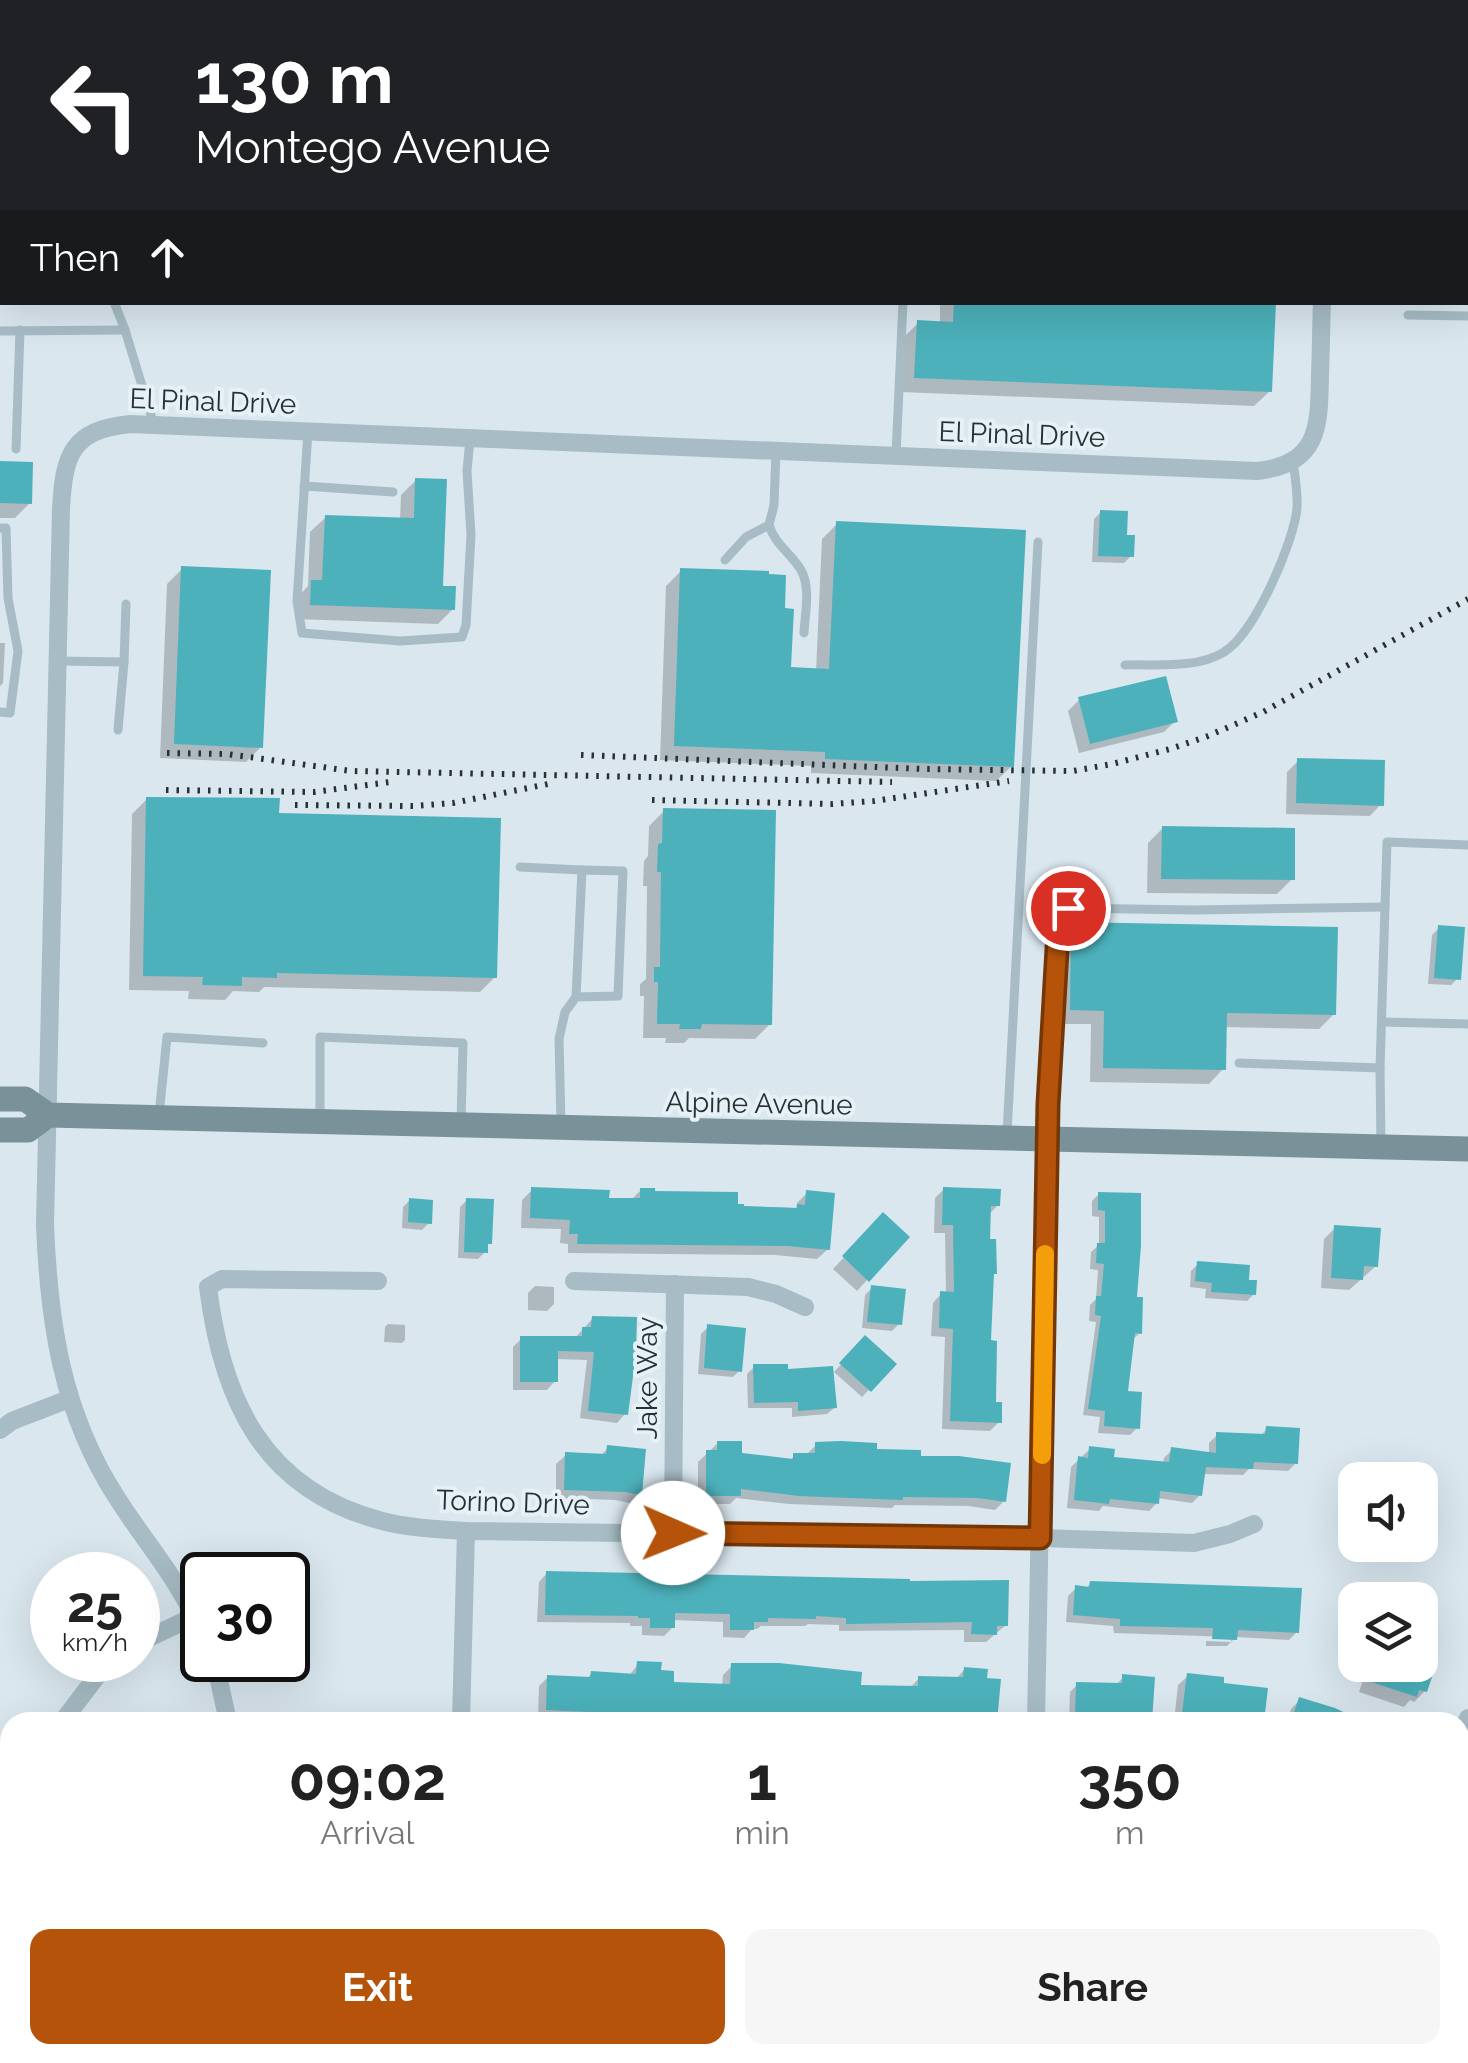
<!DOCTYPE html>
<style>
body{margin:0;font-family:Raleway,sans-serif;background:#f6f6f6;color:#222;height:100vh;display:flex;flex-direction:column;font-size:38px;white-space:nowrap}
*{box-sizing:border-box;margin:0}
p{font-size:32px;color:#767676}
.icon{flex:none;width:55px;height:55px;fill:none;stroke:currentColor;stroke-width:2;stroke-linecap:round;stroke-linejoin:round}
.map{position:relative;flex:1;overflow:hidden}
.panel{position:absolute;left:0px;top:1712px;width:1470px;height:352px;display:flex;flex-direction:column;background:#fff;border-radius:30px 30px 0 0;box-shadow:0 10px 40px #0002}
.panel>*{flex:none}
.hud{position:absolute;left:0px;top:0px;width:1470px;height:305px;box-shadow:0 10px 40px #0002;background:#202124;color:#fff;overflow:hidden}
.tools{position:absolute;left:1338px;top:1462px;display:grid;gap:20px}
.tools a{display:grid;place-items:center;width:100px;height:100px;border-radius:20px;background:#fff;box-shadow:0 10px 40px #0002;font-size:50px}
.speed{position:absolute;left:30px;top:1552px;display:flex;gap:20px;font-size:50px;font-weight:700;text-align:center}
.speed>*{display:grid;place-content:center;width:130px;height:130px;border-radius:50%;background:#fff;box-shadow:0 10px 40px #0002;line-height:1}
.speed small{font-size:25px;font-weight:400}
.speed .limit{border:5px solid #111;border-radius:15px;background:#fff;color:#111}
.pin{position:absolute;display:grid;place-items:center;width:85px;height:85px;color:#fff;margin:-42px;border:5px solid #fff;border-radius:50%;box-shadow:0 2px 10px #0007}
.me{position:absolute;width:110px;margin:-55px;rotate:91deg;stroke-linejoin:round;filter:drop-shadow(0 0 8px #0008)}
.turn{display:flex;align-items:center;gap:35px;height:210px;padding:0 30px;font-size:45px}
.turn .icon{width:130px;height:130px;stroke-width:2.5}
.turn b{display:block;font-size:70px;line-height:85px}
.then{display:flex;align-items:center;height:95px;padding:0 30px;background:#0003;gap:20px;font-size:38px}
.eta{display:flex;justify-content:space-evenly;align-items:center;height:170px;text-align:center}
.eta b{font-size:60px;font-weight:700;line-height:70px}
.cta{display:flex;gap:20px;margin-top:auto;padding:20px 30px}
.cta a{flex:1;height:115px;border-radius:20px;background:#b45309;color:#fff;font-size:40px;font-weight:700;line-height:115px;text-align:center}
.cta a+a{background:#f6f6f6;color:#222}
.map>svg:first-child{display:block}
</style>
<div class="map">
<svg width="1468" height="2063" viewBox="0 0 1468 2063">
<rect width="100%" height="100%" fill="#dae7ef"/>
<g fill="#0003">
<rect x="1015" y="0" width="231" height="2"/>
<polygon points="940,302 1273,302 1270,391 1254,406 900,392 903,338 918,323 940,324"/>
<polygon points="0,464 30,503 15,518 0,518"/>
<polygon points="416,480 440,588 453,609 438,624 296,619 297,598 308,586 310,532 326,517 400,520 401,495"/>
<polygon points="1101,512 1124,537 1131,556 1124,563 1092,562 1094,519"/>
<polygon points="837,524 1012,766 996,781 811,773 811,766 660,760 666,586 681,571 782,611 788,670 816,671 822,539"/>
<polygon points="182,569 261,747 246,762 160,758 167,584"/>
<polygon points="0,643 5,643 3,683 0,686"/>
<polygon points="1080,699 1175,721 1164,732 1079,753 1068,711"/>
<polygon points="1298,761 1381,804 1370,816 1286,814 1287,772"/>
<polygon points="147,799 277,816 495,977 480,992 264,987 259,992 233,991 225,1000 188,999 189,991 129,990 132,814"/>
<polygon points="664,811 770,1024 755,1039 689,1038 684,1043 665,1043 666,1038 643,1038 644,996 640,996 640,984 646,979 647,886 643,886 644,861 648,856 649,826"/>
<polygon points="1163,828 1292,879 1277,894 1147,893 1148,843"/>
<polygon points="1072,925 1334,1014 1319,1029 1224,1027 1223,1069 1209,1084 1090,1082 1091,1024 1056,1024 1058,939"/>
<polygon points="1439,928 1458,978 1451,985 1428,984 1432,935"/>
<polygon points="944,1189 998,1205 988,1215 992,1275 988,1343 994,1404 999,1422 990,1431 942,1429 945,1337 931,1336 933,1303 941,1294 946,1294 945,1233 934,1233 935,1198"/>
<polygon points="532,1190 607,1200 631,1200 641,1190 736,1206 796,1208 797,1203 807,1193 828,1249 817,1259 775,1255 568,1253 568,1244 560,1243 561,1229 521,1228 522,1200"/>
<polygon points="1099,1194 1138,1195 1134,1300 1140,1333 1132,1340 1125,1393 1137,1428 1130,1435 1098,1433 1100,1417 1083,1415 1096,1322 1089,1321 1090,1305 1096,1299 1098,1270 1090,1269 1091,1252 1099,1245 1099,1217 1092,1216 1092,1201"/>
<polygon points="410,1200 429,1223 422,1230 402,1228 403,1207"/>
<polygon points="467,1200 486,1246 485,1252 478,1259 458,1258 460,1207"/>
<polygon points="883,1216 867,1280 857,1291 833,1269"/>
<polygon points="1335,1228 1376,1266 1349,1290 1321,1288 1324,1239"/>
<polygon points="1198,1264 1246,1282 1254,1294 1247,1301 1205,1298 1206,1289 1190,1287 1191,1271"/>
<polygon points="535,1286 554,1287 554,1304 547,1311 528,1310 528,1293"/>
<polygon points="872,1288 899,1324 892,1331 862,1328 865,1295"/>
<polygon points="593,1318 625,1414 617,1423 580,1418 587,1360 555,1359 555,1381 547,1390 513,1390 513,1347 521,1339 574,1339"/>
<polygon points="388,1324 405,1325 405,1340 402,1343 384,1342 385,1327"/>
<polygon points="708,1327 740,1370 733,1377 698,1374 701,1334"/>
<polygon points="865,1339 893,1364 862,1397 834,1372"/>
<polygon points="754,1367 834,1408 827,1414 792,1417 792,1408 748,1408 747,1374"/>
<polygon points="1267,1429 1296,1463 1288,1471 1249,1469 1243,1475 1202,1474 1200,1495 1192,1503 1157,1498 1157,1503 1149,1511 1103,1506 1099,1511 1067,1508 1071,1467 1090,1449 1111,1459 1163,1464 1164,1458 1172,1450 1209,1455 1209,1443 1217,1435 1260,1436"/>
<polygon points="718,1443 739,1455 789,1461 794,1456 807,1454 816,1445 918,1458 1004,1501 995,1510 968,1506 895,1505 892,1508 789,1504 736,1498 730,1504 698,1504 698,1462"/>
<polygon points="608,1448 640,1494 630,1503 615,1500 556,1498 556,1464 566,1455 600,1456"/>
<polygon points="547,1573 1006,1625 986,1642 964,1642 964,1630 839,1631 839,1625 808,1624 805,1626 761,1626 757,1629 752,1629 744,1638 723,1637 723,1622 673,1620 673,1627 664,1636 642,1635 642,1626 630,1626 630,1623 537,1622 539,1582"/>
<polygon points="1091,1583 1297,1632 1289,1640 1236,1637 1227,1646 1206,1646 1206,1641 1231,1642 1231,1637 1114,1633 1113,1626 1066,1622 1068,1596 1076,1588 1085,1589"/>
<polygon points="1393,1598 1430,1599 1429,1634 1422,1641 1420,1641 1420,1600 1391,1600"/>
<polygon points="1420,1662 1433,1666 1425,1691 1414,1702 1410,1700 1404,1707 1359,1692 1368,1665 1420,1665"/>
<polygon points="638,1664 659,1673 671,1684 722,1687 723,1675 732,1666 858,1687 910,1688 919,1678 955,1680 965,1669 984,1680 998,1681 995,1722 580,1722 581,1720 538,1718 539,1686 548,1677 586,1679 592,1674 629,1676"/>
<polygon points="1188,1676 1221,1685 1265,1690 1261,1722 1174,1722 1178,1685"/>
<polygon points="1123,1677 1152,1679 1150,1722 1069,1722 1070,1692 1077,1685 1117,1684"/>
<polygon points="1300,1700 1334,1711 1362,1722 1287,1722 1291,1709"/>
<polygon points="1468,1827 1468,1948 1460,1969 1460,1858 1465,1845 1461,1844"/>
<polygon points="1460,1989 1466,1991 1460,2007"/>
<rect x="603" y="2055" width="47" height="8"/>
<rect x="727" y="2055" width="46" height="8"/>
<polygon points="857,2055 901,2055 900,2063 856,2063"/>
<polygon points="971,2055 1204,2055 1202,2063 970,2063"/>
<polygon points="1242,2055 1289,2055 1286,2063 1239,2063"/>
<polygon points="1375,2055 1430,2055 1426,2063 1372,2063"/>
</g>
<g fill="#4cb1bb">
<polygon points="954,302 1276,302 1272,392 914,378 917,320 953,322"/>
<polygon points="0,461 33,462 32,504 0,503"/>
<polygon points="415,478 447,479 443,586 456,586 455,610 310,605 311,580 322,580 325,515 414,518"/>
<polygon points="1100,510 1128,511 1127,535 1135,535 1134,557 1098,556"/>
<polygon points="836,521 1026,530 1014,767 825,759 825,752 674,746 680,568 769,571 769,574 786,575 785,608 794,609 791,667 829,669"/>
<polygon points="181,566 271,570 263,748 174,744"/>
<polygon points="1166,676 1178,722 1090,744 1078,697"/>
<polygon points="1297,758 1385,760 1384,806 1296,803"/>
<polygon points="146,797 280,798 279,813 501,818 497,978 277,973 277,978 242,977 242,986 202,985 203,977 143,976"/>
<polygon points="663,808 776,810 772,1025 702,1024 701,1029 679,1029 680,1024 657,1024 658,982 654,982 654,967 660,967 661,872 657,872 658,844 662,843"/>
<polygon points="1162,826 1295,828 1295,880 1161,879"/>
<polygon points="1071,922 1338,927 1336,1015 1227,1013 1226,1070 1103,1068 1104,1011 1070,1010"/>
<polygon points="1438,925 1465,927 1461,980 1434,978"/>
<polygon points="531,1187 610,1190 609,1198 640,1198 640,1188 655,1188 655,1191 738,1192 738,1204 744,1204 744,1206 797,1208 797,1204 805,1205 806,1190 835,1193 830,1250 787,1246 577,1244 578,1234 569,1234 570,1220 530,1218"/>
<polygon points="943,1187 1001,1189 1000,1206 991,1206 990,1239 996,1239 997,1274 994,1274 991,1340 997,1341 996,1402 1002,1402 1002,1423 950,1421 953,1329 939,1328 940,1291 954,1292 953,1225 942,1225"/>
<polygon points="1098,1192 1141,1193 1141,1246 1137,1297 1143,1297 1142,1334 1135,1333 1128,1391 1142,1392 1140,1429 1104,1426 1105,1411 1088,1409 1101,1316 1095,1315 1096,1296 1101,1296 1104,1264 1096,1263 1097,1243 1105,1243 1105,1211 1098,1210"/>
<polygon points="409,1198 433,1200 432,1224 408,1222"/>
<polygon points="466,1198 494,1199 492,1244 488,1244 488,1253 464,1252"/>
<polygon points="883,1212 910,1237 869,1282 842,1256"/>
<polygon points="1334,1225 1381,1228 1378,1267 1364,1266 1363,1280 1331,1278"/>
<polygon points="1197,1261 1250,1265 1249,1280 1257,1280 1256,1295 1211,1292 1212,1283 1195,1281"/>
<polygon points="871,1285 906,1289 902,1325 867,1322"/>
<polygon points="592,1316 637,1317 636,1353 628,1415 588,1411 594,1352 558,1351 558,1382 520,1382 520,1336 582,1336 582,1327 591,1327"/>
<polygon points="707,1324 746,1328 742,1372 704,1368"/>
<polygon points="865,1335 897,1364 871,1392 839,1363"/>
<polygon points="753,1364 788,1364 788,1369 833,1366 837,1408 798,1411 798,1402 754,1403"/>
<polygon points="1266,1426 1300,1428 1298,1464 1254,1462 1253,1469 1206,1467 1202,1496 1160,1491 1159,1504 1110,1499 1109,1504 1074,1500 1078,1456 1088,1458 1089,1446 1115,1449 1114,1457 1169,1462 1171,1447 1216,1453 1216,1432 1265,1434"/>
<polygon points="717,1441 742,1441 742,1453 793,1459 793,1453 815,1453 815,1442 841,1441 877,1443 877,1449 921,1450 921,1456 959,1456 1011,1463 1006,1502 978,1498 903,1497 903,1500 799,1496 741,1489 741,1496 706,1496 706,1450 717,1450"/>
<polygon points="607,1445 646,1449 642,1495 625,1492 564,1490 565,1452 606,1454"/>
<polygon points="546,1571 910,1579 910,1581 1009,1580 1008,1626 997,1626 997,1635 971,1634 972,1622 846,1624 846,1618 816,1616 816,1619 768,1618 768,1622 754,1622 754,1630 730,1630 730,1614 675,1613 675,1628 650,1628 650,1618 638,1618 638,1616 545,1615"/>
<polygon points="1090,1581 1302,1588 1299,1633 1238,1630 1237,1640 1212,1639 1213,1628 1120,1626 1120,1619 1073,1615 1075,1585 1089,1587"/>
<polygon points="637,1661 662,1662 661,1670 674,1671 674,1682 730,1684 731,1663 779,1663 862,1672 861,1685 918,1686 918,1676 963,1677 964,1667 988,1669 987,1678 1001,1679 997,1722 960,1722 960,1718 906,1716 906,1720 812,1716 812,1721 766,1717 766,1719 707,1719 627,1713 627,1717 588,1715 588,1712 546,1710 547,1675 590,1677 591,1671 636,1674"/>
<polygon points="1374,1665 1436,1665 1427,1692 1419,1690 1417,1697 1368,1681"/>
<polygon points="1187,1673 1224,1677 1224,1683 1268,1688 1264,1722 1181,1722"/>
<polygon points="1122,1674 1155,1677 1152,1722 1075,1720 1076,1682 1122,1683"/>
<polygon points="1299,1697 1335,1708 1364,1722 1291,1722"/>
</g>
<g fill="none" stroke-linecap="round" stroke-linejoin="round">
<g stroke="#a7bcc5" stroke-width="9">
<polyline points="1281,2 1281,0"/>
<polyline points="0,216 2,215"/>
<polyline points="0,271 2,271"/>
<polyline points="114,302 125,330 154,425"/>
<polyline points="1408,315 1468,316"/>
<polyline points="0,331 125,330"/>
<polyline points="308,431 297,601 302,633 400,641 462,637 466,625 471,535 467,471 470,439"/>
<polyline points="16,449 20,330"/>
<polyline points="896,455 903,302"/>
<polyline points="304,486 393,492"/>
<path d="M769 525C775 545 791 553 801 570 811 588 805 613 804 633"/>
<polyline points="0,528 6,528 8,598 18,651 10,713 0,712"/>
<polyline points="725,560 746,537 769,525 774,505 776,451"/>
<polyline points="58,661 124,662 118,730"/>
<polyline points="124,662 126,604"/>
<path d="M1125 665C1156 664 1197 669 1224 652 1254 635 1294 542 1297 508 1298 493 1295 477 1293 461"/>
<polyline points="520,867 582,870"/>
<polyline points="1382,1022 1468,1024"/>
<polyline points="1239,1063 1380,1068 1381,1145"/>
<polyline points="1380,1068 1387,842 1468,845"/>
<polyline points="159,1115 167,1037 263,1043"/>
<polyline points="320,1119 320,1037 463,1043 461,1122"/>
<polyline points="561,1124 559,1039 565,1012 576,997 582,870 623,871 618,996 576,997"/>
<polyline points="1007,1134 1038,542"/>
<polyline points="1047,1137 1059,915 1068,908 1194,910 1385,907"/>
</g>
<g stroke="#a7bcc5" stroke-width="18">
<polyline points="1329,2 1329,0"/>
<path d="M378 1281 222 1279 208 1287C222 1400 263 1490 382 1521 409 1528 438 1529 466 1531L1040 1538 1194 1543 1230 1534 1254 1524"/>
<polyline points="574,1281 748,1287 776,1294 805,1307"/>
<polyline points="0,1430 12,1421 69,1399"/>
<polyline points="673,1533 675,1284"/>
<path d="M202 1634C181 1582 147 1545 117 1498 62 1413 49 1324 45 1225L61 509C64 455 71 430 130 424L1257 471C1320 464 1319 426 1320 374 1321 350 1321 326 1322 302"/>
<polyline points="138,1643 195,1616"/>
<polyline points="213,1660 217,1671 228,1722"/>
<polyline points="62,1722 100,1672 114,1660"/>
<polyline points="461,1722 466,1531"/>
<polyline points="1036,1722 1047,1140"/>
<polyline points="1460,1738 1468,1718"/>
<polyline points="225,2063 226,2055"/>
<polyline points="453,2063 453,2055"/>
<polyline points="691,2063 691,2055"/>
<polyline points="945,2063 945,2055"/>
<polyline points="1326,2063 1329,2055"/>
</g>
<g stroke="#799299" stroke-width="25">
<polyline points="0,1099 25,1099 48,1115 1468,1149"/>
<polyline points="0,1130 28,1130 48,1115"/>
</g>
<g stroke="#273133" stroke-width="6" stroke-dasharray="2.5 8" stroke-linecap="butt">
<polyline points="167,753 227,754 351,771 892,782"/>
<polyline points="581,755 924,769 1073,771 1112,764 1170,749 1208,736 1263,712 1468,599"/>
<polyline points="166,790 314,792 390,782"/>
<polyline points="652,800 832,804 874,801 1009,781"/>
<polyline points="295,805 413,806 453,803 548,784"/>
</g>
</g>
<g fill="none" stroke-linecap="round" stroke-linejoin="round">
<g stroke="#753606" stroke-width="25">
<polyline id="route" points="673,1533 1040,1538 1048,1104 1059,915 1068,908"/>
</g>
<use href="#route" stroke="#b45309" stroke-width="18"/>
<polyline stroke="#f59e0b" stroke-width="18" points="1042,1455 1045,1254"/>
</g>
<g text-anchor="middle" stroke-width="8" stroke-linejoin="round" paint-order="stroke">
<g font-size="28" fill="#273133" stroke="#e5f0f7">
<text transform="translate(213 401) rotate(2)" y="10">El Pinal Drive</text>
<text transform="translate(1022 434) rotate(2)" y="10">El Pinal Drive</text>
<text transform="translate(759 1103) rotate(1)" y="10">Alpine Avenue</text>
<text transform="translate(647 1378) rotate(-90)" y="10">Jake Way</text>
<text transform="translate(513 1502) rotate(2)" y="10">Torino Drive</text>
</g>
</g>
</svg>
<div class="tools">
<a><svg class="icon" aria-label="sound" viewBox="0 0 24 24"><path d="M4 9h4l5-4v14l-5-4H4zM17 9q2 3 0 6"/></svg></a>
<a><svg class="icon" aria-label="layers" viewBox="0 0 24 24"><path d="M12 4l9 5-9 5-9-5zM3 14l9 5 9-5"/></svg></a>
</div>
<div class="speed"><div>25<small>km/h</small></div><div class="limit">30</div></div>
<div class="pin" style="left:1068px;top:908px;background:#d93025"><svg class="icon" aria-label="arrive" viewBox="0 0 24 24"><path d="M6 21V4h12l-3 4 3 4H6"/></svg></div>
<svg class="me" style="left:673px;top:1533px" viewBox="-20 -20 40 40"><circle r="19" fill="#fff"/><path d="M0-13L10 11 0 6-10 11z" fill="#b45309"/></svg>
<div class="hud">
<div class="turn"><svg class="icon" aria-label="left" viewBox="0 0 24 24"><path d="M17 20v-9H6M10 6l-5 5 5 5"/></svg><div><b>130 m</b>Montego Avenue</div></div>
<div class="then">Then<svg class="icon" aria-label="ahead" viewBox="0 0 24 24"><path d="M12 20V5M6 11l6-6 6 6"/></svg></div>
</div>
<section class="panel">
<div class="eta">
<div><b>09:02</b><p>Arrival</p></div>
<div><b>1</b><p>min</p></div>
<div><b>350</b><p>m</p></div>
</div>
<div class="cta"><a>Exit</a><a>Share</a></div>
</section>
</div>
